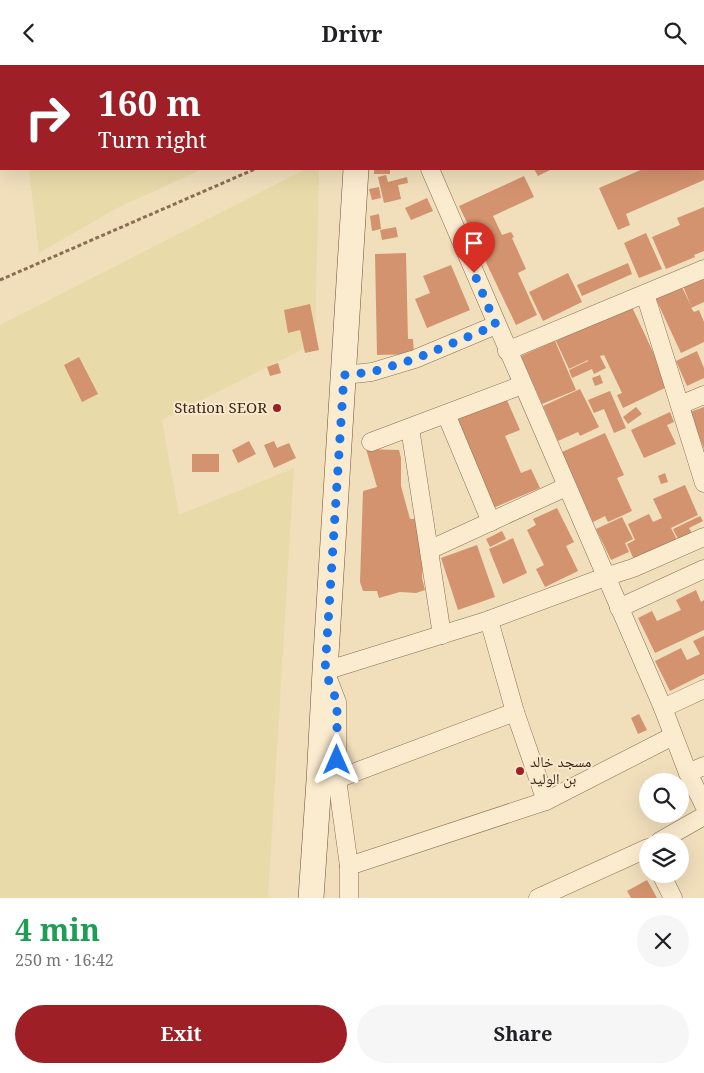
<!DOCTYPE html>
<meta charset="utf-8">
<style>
body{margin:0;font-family:"Noto Serif","Noto Naskh Arabic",serif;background:#f6f6f6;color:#202124;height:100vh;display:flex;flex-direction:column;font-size:19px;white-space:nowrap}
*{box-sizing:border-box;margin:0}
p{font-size:16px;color:#757577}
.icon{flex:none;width:28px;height:28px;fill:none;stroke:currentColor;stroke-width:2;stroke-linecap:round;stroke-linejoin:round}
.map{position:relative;height:833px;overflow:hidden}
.sheet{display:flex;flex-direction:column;background:#fff;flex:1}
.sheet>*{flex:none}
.hud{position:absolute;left:0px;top:0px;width:705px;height:105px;box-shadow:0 5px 20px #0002;background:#9e1f26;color:#fff;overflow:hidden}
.fabs{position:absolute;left:639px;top:708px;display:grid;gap:10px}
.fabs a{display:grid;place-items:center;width:50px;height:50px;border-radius:50%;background:#fff;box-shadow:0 5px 20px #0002;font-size:25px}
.pin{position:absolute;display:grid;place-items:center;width:42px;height:42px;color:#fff;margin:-51px -21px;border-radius:50% 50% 50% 0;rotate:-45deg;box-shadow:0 0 5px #0007}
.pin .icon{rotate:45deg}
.me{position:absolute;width:55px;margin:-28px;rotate:0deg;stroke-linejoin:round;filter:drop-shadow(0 0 4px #0008)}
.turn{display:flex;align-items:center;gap:18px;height:105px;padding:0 15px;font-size:22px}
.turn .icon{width:65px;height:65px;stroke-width:2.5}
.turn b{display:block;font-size:35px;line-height:42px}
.round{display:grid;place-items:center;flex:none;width:52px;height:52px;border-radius:26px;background:#f6f6f6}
.overview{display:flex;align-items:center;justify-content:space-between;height:85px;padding:0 15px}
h1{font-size:30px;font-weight:700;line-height:38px;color:#1e9e55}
.action{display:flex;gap:10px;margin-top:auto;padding:10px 15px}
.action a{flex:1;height:58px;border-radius:30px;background:#9e1f26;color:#fff;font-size:20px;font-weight:700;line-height:58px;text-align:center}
.action a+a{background:#f6f6f6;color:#202124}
header{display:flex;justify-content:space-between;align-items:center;height:65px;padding:0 15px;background:#fff;font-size:22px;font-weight:700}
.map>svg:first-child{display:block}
</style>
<header><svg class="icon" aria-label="back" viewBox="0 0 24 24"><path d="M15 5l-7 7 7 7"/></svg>Drivr<svg class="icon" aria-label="search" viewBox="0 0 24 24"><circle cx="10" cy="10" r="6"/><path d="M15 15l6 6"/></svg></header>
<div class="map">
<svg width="704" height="833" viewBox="0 0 704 833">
<rect width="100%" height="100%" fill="#f1dfbc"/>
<g fill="#e8daa9">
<rect x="18" y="0" width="313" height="1"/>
<polygon points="29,104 203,104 115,144 39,188"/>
<polygon points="306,104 319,104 315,278 162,355 179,450 294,403 268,833 0,833 0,260"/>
</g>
<g fill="#d3936e">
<rect x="374" y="104" width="16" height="5"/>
<polygon points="534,104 552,104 538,111"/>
<polygon points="643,104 704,104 704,115 626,149 630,160 618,165 599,123"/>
<polygon points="386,110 388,117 407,112 408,118 398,120 401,134 384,138 378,112"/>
<polygon points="524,111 534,132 493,151 502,170 511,167 514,172 512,173 526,204 518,208 537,250 516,260 459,141"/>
<polygon points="379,122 381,133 372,135 369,124"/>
<polygon points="427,133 433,146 411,155 405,143"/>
<polygon points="704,142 704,186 694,190 695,192 666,204 652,172 680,160 677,153"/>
<polygon points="379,149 381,164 372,166 370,151"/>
<polygon points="396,162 398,172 382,175 380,165"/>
<polygon points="646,168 662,204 639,213 624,178"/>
<polygon points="406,188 408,274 413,274 414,289 377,290 375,189"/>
<polygon points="628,198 632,209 582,231 577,220"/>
<polygon points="451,200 470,245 427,263 415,234 430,228 423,211"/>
<polygon points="568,208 582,237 543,256 529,227"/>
<polygon points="701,208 704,216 704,237 691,243 694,247 699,245 704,257 704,277 681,288 655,232 681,220 691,241 681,216"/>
<polygon points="310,239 319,285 305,288 300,265 288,268 284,245"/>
<polygon points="631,240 669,321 623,343 617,330 622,328 604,290 600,291 606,303 594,309 592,304 572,313 569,305 588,296 588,295 569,304 556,276"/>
<polygon points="555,276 576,325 542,339 521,291"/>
<polygon points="697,286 704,303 704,313 687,321 676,296"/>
<polygon points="79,292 98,329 82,337 64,300"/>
<polygon points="278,298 281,308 270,311 267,302"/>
<polygon points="600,310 603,318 595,321 592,313"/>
<polygon points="580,324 599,362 580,371 578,367 558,376 543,341"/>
<polygon points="610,326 626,363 614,368 604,344 594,348 588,335"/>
<polygon points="506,333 520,365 505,371 521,408 531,404 540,423 493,443 456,355"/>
<polygon points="636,342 642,349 628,359 623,352"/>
<polygon points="704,342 704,384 690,347"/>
<polygon points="670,347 674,357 667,360 676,379 644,393 631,365"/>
<polygon points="605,368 624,410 617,413 632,446 608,457 605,451 593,457 562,387"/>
<polygon points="249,376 256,389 238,398 232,385"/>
<polygon points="274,376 277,383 289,378 296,393 274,403 264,380"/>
<polygon points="366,384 399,385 401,393 401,421 410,454 417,454 423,497 422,513 425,525 416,528 400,527 379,533 377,526 363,526 360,517 363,426 377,422"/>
<rect x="192" y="389" width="27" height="18"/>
<polygon points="665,408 668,417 661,419 658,411"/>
<polygon points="685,420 698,450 671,463 678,477 635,497 627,479 635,475 628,459 649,449 653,457 662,453 653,434"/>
<polygon points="557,443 574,477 566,481 578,506 545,522 536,504 544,500 527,465 536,460 533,454"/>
<polygon points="700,451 703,456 689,463 692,468 678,474 673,464"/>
<polygon points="622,452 633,474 625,478 629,487 611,495 596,464"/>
<polygon points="502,466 506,474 490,482 486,474"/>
<polygon points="513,473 527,508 503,519 489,484"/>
<polygon points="477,480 495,532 458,545 441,493"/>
<polygon points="696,525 701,537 704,535 704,565 655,588 638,553 652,546 657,556 681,545 676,535"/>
<polygon points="704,571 704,609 670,626 655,596 681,583 687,595 700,589 693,576"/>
<polygon points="639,649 647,665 638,669 631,653"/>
<polygon points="647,815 657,833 631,833 627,826"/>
</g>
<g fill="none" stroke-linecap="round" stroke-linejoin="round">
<g stroke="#8a6e54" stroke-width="19">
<g id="street">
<polyline points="385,0 386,1"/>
<polyline points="634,0 634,1"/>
<polyline points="430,104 663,643 688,708 704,740"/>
<polyline points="645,229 704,418"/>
<polyline points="507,286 704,204"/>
<polyline points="344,310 372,307 415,294 496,260"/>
<polyline points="680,340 704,330"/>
<polyline points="446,349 491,457"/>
<polyline points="410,363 442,570"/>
<polyline points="371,377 522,320"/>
<polyline points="429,485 566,422"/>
<polyline points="619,543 704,504"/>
<polyline points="489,555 515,647 546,736"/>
<polyline points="663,643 704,624"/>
<polyline points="688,708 704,701"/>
<polyline points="337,714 515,647"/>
<polyline points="660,776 704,751"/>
<polyline points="349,801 546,736 673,671"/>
<polyline points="661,809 673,833"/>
<polyline points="349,833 349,801 337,714 337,637 325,606 489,555 605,512 633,503 704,472"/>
<polyline points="538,833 648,783"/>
</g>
</g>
<g stroke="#6c4f38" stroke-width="26">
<g id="secondary">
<polyline points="363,1 363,0"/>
<polyline points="311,833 319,716 325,606 356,104"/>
</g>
</g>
<polyline stroke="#8a6e54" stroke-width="3" stroke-dasharray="4 2.5" stroke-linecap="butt" points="0,215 255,104"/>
<use href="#street" stroke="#fceccf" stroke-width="18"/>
<use href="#secondary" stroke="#fceccf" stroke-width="25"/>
</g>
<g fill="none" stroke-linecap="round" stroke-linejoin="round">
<polyline stroke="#1a73e8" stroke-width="9" stroke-dasharray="0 16.2" points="337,695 337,637 325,606 344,310 372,307 415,294 496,260 474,208"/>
</g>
<g fill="#9e1f26" stroke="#f8e9cc" stroke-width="2">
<circle cx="277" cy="343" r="5"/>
<circle cx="520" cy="706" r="5"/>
</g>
<g text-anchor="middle" stroke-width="4" stroke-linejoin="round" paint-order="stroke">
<g font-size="15" fill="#38271a" stroke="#f8e9cc" text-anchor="end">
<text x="267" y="348">Station SEOR</text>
<text x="530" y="702" text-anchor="start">مسجد خالد<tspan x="530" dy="17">بن الوليد</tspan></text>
</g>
</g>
</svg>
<div class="fabs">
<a><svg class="icon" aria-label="search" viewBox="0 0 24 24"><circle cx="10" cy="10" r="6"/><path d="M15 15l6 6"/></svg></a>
<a><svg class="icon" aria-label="layers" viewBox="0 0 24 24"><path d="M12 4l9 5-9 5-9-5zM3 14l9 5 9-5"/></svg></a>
</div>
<div class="pin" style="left:474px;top:208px;background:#d93025"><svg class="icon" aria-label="arrive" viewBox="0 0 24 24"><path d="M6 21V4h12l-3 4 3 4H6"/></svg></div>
<svg class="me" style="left:337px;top:695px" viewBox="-20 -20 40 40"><path d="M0-17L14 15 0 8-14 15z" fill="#1a73e8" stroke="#fff" stroke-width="4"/></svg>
<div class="hud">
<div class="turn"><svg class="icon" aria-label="right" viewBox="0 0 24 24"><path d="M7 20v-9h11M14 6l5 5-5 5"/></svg><div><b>160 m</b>Turn right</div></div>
</div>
</div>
<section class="sheet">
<div class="overview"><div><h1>4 min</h1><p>250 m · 16:42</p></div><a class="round"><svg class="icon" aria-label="close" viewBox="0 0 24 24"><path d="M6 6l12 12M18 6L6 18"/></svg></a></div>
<div class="action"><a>Exit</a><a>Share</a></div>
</section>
